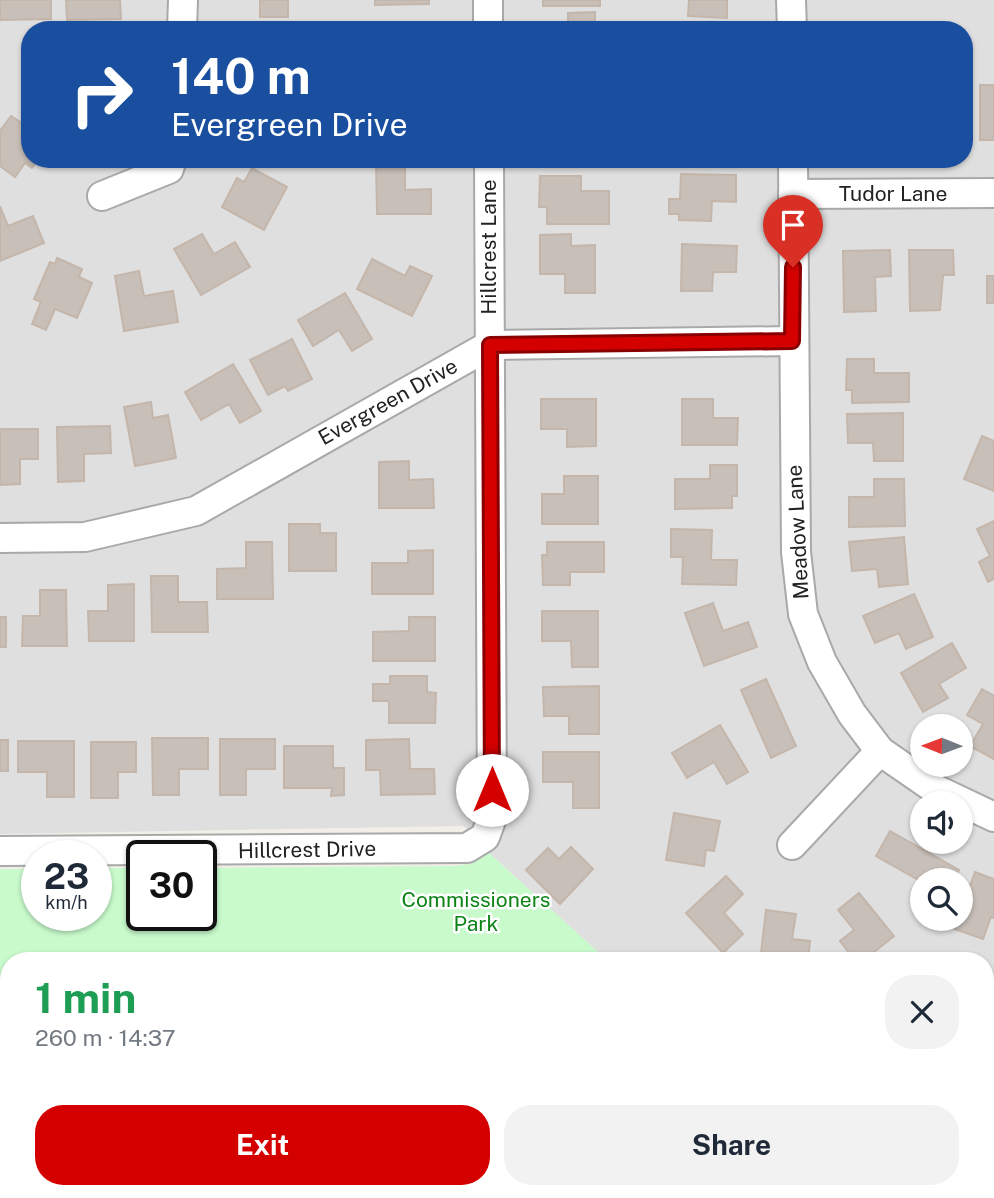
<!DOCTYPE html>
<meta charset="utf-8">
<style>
body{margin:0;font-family:"Public Sans",sans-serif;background:#f2f2f3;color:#1f2937;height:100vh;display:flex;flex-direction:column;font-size:26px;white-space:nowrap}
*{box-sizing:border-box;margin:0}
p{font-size:23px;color:#747a83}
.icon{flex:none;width:38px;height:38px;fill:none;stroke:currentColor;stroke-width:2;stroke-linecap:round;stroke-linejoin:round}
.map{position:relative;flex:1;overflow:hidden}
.details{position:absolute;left:0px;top:952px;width:994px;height:247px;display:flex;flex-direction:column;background:#fff;border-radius:28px 28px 0 0;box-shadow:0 2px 5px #0004}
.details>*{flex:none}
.hud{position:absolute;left:21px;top:21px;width:952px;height:147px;border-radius:28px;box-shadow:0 2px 5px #0004;background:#1a4fa0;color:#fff;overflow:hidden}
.needle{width:46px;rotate:271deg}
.tools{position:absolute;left:910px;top:714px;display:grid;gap:14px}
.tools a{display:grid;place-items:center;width:63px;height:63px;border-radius:50%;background:#fff;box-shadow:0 2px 5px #0004;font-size:35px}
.speed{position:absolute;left:21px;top:840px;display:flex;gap:14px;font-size:35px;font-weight:700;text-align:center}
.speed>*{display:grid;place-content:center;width:91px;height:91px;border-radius:50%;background:#fff;box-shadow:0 2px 5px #0004;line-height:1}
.speed small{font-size:18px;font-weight:400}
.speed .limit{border:4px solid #111;border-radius:10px;background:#fff;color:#111}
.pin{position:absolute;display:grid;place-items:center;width:60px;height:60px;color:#fff;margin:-72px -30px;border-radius:50% 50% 50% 0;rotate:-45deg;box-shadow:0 0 7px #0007}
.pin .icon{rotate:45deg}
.me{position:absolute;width:77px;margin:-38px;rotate:0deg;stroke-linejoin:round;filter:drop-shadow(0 0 5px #0008)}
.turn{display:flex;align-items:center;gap:24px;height:147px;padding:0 35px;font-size:32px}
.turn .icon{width:91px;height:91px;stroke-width:2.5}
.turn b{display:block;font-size:49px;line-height:60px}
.round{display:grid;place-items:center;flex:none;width:74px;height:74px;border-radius:28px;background:#f2f2f3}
.summary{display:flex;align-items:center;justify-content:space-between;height:119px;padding:0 35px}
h1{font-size:42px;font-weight:700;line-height:52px;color:#1e9e55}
.cta{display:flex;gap:14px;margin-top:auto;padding:14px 35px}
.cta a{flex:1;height:80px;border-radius:28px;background:#d40000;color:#fff;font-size:28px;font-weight:700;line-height:80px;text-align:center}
.cta a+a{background:#f2f2f3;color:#1f2937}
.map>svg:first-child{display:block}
</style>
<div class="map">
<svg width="994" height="1198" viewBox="0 0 994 1198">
<rect width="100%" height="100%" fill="#f2efe9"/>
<g fill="#e0dfdf" fill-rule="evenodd">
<path d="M0 0H994V992H985V961H608L489 853 464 826 0 834ZM30 30H964V159H30ZM922 726H961V765H922ZM922 803H961V842H922ZM922 880H961V919H922Z"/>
<polygon points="994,1195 994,1198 646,1198 646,1196"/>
</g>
<polygon fill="#cdebb0" points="985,992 994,992 994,1195 0,1198 0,1003 9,1003 9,1190 985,1190"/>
<polygon fill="#c8facc" points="489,853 608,961 9,961 9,1003 0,1003 0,869 37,869 37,915 96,915 96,868 142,868 142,915 201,915 201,868 454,866 470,864"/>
<g fill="#c7bfb8" stroke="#c4b6ab" stroke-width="2">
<polygon points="0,0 51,0 51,19 0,20"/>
<polygon points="66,0 120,0 121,19 67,20"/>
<rect x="260" y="0" width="28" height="17"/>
<polygon points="375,0 429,0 429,4 375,5"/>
<rect x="543" y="0" width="57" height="6"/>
<polygon points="689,0 727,0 727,18 688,16"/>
<polygon points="595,12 595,30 568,30 568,13"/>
<polygon points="295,27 296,30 234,30 234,28"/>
<polygon points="430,27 430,30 376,30 376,28"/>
<rect x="980" y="85" width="14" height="55"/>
<polygon points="11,116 30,128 30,159 38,159 32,168 25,163 15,177 0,166 0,131"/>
<polygon points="376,161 405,161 405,190 431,189 431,214 377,214"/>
<polygon points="252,168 287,187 264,230 222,207 237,178 244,182"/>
<polygon points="681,174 736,175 736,202 712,201 711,221 679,220 679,214 669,214 669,199 680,199"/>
<polygon points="540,176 581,176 581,191 609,191 609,224 547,224 547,207 539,207"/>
<polygon points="0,206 8,226 33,216 44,243 0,261"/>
<polygon points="202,234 214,254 235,242 250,267 201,295 174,249"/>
<polygon points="571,234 571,246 595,245 595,293 565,293 565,274 540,274 540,235"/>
<polygon points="682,244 737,246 736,272 713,272 712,291 681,291"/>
<polygon points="890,250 891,276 875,277 876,311 844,312 843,251"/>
<polygon points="909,250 953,250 954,275 943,275 940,310 910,311"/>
<polygon points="57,258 82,269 79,277 92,283 77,318 55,309 46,330 32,324 41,302 34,299 50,262 55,264"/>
<polygon points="372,259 405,276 410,266 432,276 412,316 357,289"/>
<polygon points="139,271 144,296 173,291 178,322 124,331 115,276"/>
<rect x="987" y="276" width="7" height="27"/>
<polygon points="345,293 372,339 352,351 339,330 313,346 298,320"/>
<polygon points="292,339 312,379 288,391 285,386 268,395 250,360"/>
<polygon points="847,359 874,359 874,373 909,373 909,402 852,403 852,390 846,390"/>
<polygon points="233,364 261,411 240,423 229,404 201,420 185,392"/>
<polygon points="541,399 596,399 596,446 567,447 567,429 541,429"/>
<polygon points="682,399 713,399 713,418 738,418 737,445 682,445"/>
<polygon points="151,402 153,418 168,415 176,458 135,466 124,407"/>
<polygon points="903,413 903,461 874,461 873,443 848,443 847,414"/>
<polygon points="110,426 111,453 84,454 84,481 58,482 57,427"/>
<polygon points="0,429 38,429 38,459 20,459 20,484 0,485"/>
<polygon points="982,436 994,441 994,491 964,479"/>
<polygon points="409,461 409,480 433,479 434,508 379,508 379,462"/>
<polygon points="710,465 737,465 737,496 732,496 732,508 675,509 675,479 710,479"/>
<polygon points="564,476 598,476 598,524 542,524 542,494 564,494"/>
<polygon points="874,479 904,479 905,526 849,527 849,497 874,497"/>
<polygon points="994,521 994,579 988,582 979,562 990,556 977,529"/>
<polygon points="289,524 320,524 320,533 336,533 336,571 289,571"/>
<polygon points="671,529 712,530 711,560 737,560 736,585 682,584 683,557 671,557"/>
<polygon points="904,537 908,584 879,587 877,569 852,571 849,542"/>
<polygon points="246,542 272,542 273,599 217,599 217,569 246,568"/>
<polygon points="547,542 604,542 604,572 570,572 570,585 543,585 542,555 547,555"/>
<polygon points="433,550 433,594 372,594 372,563 408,563 408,551"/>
<polygon points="151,576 178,576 178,602 207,602 208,632 152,632"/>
<polygon points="134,584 134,641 89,641 88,611 108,611 108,585"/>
<polygon points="40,590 66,590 67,646 22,646 23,616 40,616"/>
<polygon points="914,594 933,637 906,649 899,633 875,643 863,616"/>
<polygon points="713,603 723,631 748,622 757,647 704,666 685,613"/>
<polygon points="542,611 598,611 598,667 572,667 571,641 542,641"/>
<rect x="0" y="617" width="6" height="30"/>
<polygon points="409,617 435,617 435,661 373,661 373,632 409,631"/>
<polygon points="952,643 966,668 939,684 948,698 923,712 901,673"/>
<polygon points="390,676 427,676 427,692 436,693 435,723 389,723 389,701 373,701 373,684 390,684"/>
<polygon points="766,679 796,746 771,758 741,690"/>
<polygon points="599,686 599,734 569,734 569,716 544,716 543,687"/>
<polygon points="982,689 994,696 994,759 970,746 983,724 967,715"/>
<polygon points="720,725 748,772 727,784 714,762 687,778 672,753"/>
<polygon points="152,738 208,738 208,769 179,769 179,795 153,795"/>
<polygon points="220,739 275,739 275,769 246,769 246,795 220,795"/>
<polygon points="409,739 410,769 434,769 435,794 381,795 380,770 366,770 366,740"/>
<rect x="0" y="740" width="8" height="31"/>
<polygon points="18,741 74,741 74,797 47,797 47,772 18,772"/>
<polygon points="91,742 136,742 136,772 118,772 118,798 91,798"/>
<polygon points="284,746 333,746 333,768 344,768 344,795 331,796 332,788 284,788"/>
<polygon points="543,752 599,752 599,808 573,808 573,782 543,782"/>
<polygon points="674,813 720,821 714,851 706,850 704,866 666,860"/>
<polygon points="890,831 959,870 954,880 922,882 876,856"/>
<polygon points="571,847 593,869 560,904 526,870 548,848 559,859"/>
<polygon points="975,872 994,879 994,918 991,917 983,939 954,929 958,919 961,919 961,910"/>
<polygon points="726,876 743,894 724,913 743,934 723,953 686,913"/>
<polygon points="859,893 894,936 863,961 855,961 840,941 854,930 838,910"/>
<polygon points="766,910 796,914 792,939 810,941 808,961 760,961"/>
</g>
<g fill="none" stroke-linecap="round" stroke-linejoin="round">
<g stroke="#a9a9a9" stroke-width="32">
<g id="minor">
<polyline points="488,0 488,30"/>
<polyline points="791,0 792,30"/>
<polyline points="182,30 183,0"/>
<polyline points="793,159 796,552 803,614 822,662 852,714 880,751 935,789 994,817"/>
<polyline points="793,194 994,193"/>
<polyline points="102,196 169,169 172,159"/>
<polyline points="0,538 85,537 196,511 490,345 792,341"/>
<polyline points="792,845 880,751"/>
<polyline points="0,851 467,848 485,837 492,818 489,159"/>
</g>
</g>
<g stroke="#fa8072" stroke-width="3.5" stroke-dasharray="3.5 3.5" stroke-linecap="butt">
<polyline points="985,1026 994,1025"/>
<polyline points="0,1166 9,1165"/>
</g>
<use href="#minor" stroke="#fff" stroke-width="28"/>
</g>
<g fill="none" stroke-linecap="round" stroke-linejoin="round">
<g stroke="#8a0000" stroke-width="18">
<polyline id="route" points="492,790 490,345 792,341 793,267"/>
</g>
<use href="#route" stroke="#d40000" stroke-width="12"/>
</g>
<g text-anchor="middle" stroke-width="5" stroke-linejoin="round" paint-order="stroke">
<g font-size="21" fill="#222" stroke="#fff">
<text x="893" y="201">Tudor Lane</text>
<text transform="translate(489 247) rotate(-90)" y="7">Hillcrest Lane</text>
<text transform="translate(388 402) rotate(-29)" y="7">Evergreen Drive</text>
<text transform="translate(798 532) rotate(-93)" y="7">Meadow Lane</text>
<text transform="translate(307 850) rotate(-1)" y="7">Hillcrest Drive</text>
</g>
<g font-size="21" fill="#0c8416" stroke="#fff">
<text x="476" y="907">Commissioners<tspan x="476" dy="24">Park</tspan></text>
</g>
</g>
</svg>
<div class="tools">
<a><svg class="needle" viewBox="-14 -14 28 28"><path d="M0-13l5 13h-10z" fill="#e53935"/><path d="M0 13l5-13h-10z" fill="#747a83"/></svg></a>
<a><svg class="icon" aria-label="sound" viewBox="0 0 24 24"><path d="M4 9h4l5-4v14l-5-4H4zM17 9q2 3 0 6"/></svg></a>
<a><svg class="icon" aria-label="search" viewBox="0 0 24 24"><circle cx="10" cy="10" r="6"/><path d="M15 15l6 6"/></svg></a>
</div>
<div class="speed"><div>23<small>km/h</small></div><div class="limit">30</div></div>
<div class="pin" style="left:793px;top:267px;background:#d93025"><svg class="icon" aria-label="arrive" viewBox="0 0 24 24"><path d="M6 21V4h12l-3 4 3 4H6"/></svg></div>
<svg class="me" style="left:492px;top:790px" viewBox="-20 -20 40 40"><circle r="19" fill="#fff"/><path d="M0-13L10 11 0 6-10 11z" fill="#d40000"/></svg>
<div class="hud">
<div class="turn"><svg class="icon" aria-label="right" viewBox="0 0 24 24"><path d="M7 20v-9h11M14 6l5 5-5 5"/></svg><div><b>140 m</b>Evergreen Drive</div></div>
</div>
<section class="details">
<div class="summary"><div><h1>1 min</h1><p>260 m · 14:37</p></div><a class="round"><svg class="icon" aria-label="close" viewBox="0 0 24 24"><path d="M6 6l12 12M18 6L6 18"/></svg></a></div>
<div class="cta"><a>Exit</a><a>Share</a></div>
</section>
</div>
